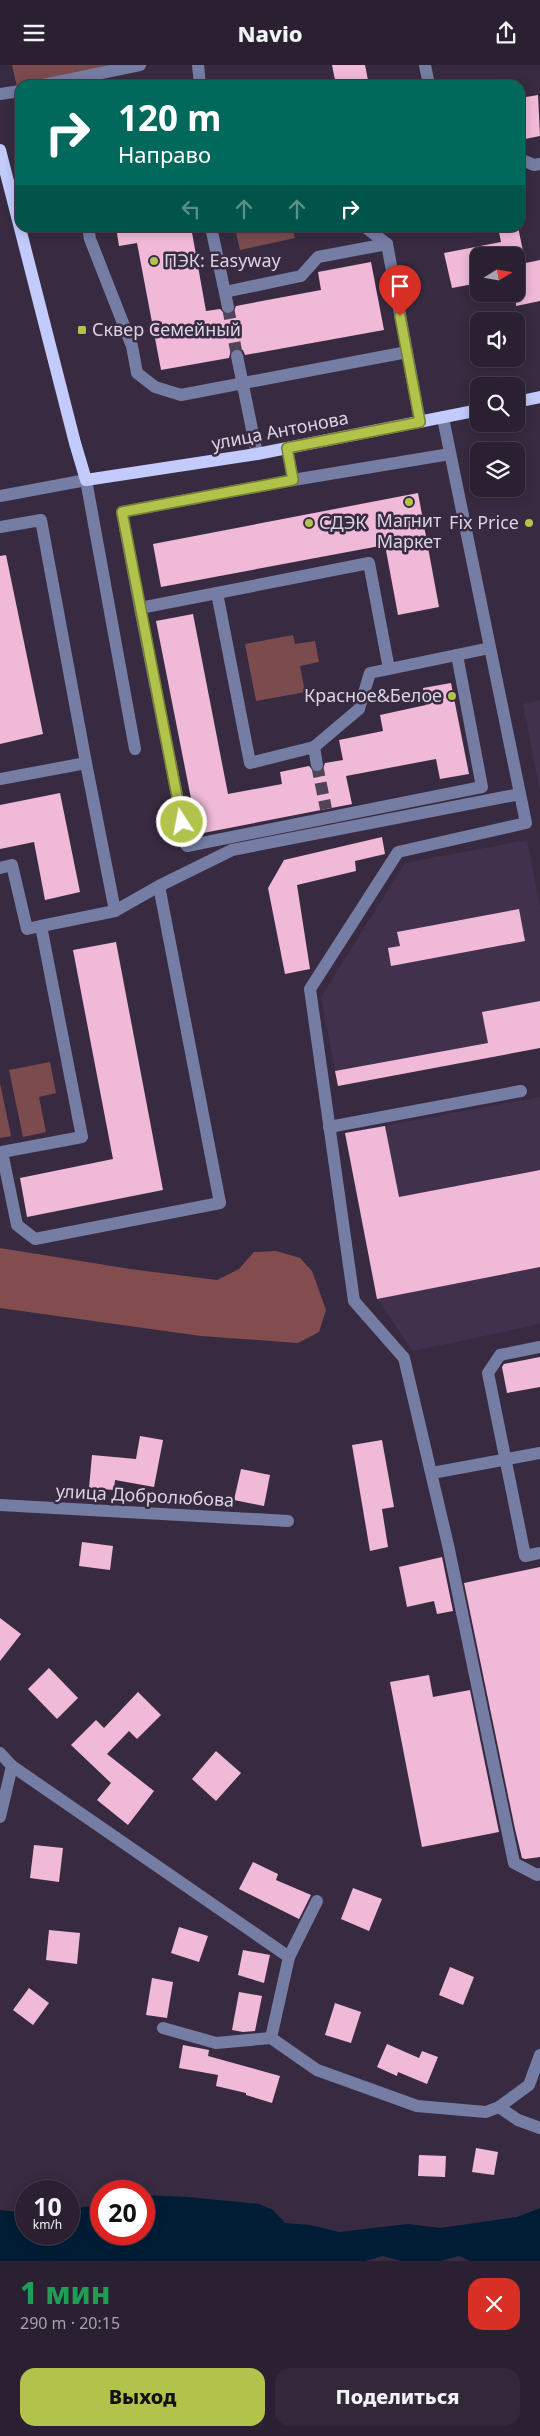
<!DOCTYPE html>
<html lang="ru">
<meta charset="utf-8">
<style>
body{margin:0;font-family:"Noto Sans",sans-serif;background:#322839;color:#f1f3f6;height:100vh;display:flex;flex-direction:column;font-size:19px;white-space:nowrap}
*{box-sizing:border-box;margin:0}
p{font-size:16px;color:#a5a3ab}
.icon{flex:none;width:28px;height:28px;fill:none;stroke:currentColor;stroke-width:2;stroke-linecap:round;stroke-linejoin:round}
.map{position:relative;height:2196px;overflow:hidden}
.drawer{display:flex;flex-direction:column;background:#2a2031;flex:1}
.drawer>*{flex:none}
.hud{position:absolute;left:15px;top:15px;width:510px;height:152px;border-radius:15px;box-shadow:0 2px 12px #0003,0 0 0 1px #463e4d;background:#00695c;color:#fff;overflow:hidden}
.needle{width:32px;rotate:79deg}
.fabs{position:absolute;left:470px;top:182px;display:grid;gap:10px}
.fabs a{display:grid;place-items:center;width:55px;height:55px;border-radius:10px;background:#2a2031;box-shadow:0 2px 12px #0003,0 0 0 1px #463e4d;font-size:25px}
.speed{position:absolute;left:15px;top:2115px;display:flex;gap:10px;font-size:25px;font-weight:700;text-align:center}
.speed>*{display:grid;place-content:center;width:65px;height:65px;border-radius:50%;background:#2a2031;box-shadow:0 2px 12px #0003,0 0 0 1px #463e4d;line-height:1}
.speed small{font-size:12px;font-weight:400}
.speed .limit{border:8px solid #d22;background:#fff;color:#111}
.pin{position:absolute;display:grid;place-items:center;width:42px;height:42px;color:#fff;margin:-51px -21px;border-radius:50% 50% 50% 0;rotate:-45deg;box-shadow:0 0 5px #0007}
.pin .icon{rotate:45deg}
.me{position:absolute;width:55px;margin:-28px;rotate:349deg;stroke-linejoin:round;filter:drop-shadow(0 0 4px #0008)}
.turn{display:flex;align-items:center;gap:18px;height:105px;padding:0 20px;font-size:22px}
.turn .icon{width:65px;height:65px;stroke-width:2.5}
.turn b{display:block;font-size:35px;line-height:42px}
.lanes{display:flex;align-items:center;height:48px;padding:0 20px;background:#0003;justify-content:center;gap:25px;direction:ltr}
.lanes .off{opacity:.35}
.round{display:grid;place-items:center;flex:none;width:52px;height:52px;border-radius:15px;background:#322839}
.summary{display:flex;align-items:center;justify-content:space-between;height:85px;padding:0 20px}
h1{font-size:30px;font-weight:800;line-height:38px;color:#1e9e55}
.action{display:flex;gap:10px;margin-top:auto;padding:10px 20px}
.action a{flex:1;height:58px;border-radius:15px;background:#b2c34c;color:#111;font-size:20px;font-weight:800;line-height:58px;text-align:center}
.action a+a{background:#322839;color:#f1f3f6}
header{display:flex;justify-content:space-between;align-items:center;height:65px;padding:0 20px;background:#2a2031;font-size:22px;font-weight:800}
.map>svg:first-child{display:block}
</style>
<header><svg class="icon" aria-label="menu" viewBox="0 0 24 24"><path d="M4 6h16M4 12h16M4 18h16"/></svg>Navio<svg class="icon" aria-label="share" viewBox="0 0 24 24"><path d="M12 15V3M7 8l5-5 5 5M5 13v7h14v-7"/></svg></header>
<div class="map">
<svg width="540" height="2196" viewBox="0 0 540 2196">
<rect width="100%" height="100%" fill="#382b41"/>
<g fill="#41314d">
<polygon points="540,635 540,726 523,639"/>
<polygon points="527,775 540,843 540,983 338,1021 321,932 405,798"/>
<polygon points="540,1032 540,1259 413,1286 377,1234 345,1068"/>
</g>
<g fill="#7b4b4e">
<polygon points="12,0 141,0 45,20 20,20 18,26"/>
<polygon points="235,163 292,163 295,173 240,185"/>
<polygon points="293,570 295,579 315,576 319,597 300,601 305,627 256,636 245,579"/>
<polygon points="50,997 56,1028 39,1032 46,1067 23,1072 9,1005"/>
<polygon points="0,1018 11,1071 0,1073"/>
</g>
<polygon fill="#834c4f" points="0,1183 130,1204 217,1215 239,1204 254,1187 276,1186 300,1193 312,1206 326,1245 319,1267 298,1278 201,1271 0,1243"/>
<polygon fill="#001d35" points="144,2130 188,2132 259,2139 273,2145 285,2158 311,2160 339,2167 408,2159 440,2163 517,2152 540,2143 540,2196 470,2196 459,2191 440,2196 401,2196 383,2191 365,2196 0,2196 0,2145 26,2148 26,2169 69,2169 69,2143 101,2141 101,2169 144,2169"/>
<g fill="#f0b9d8">
<polygon points="332,0 365,0 369,20 336,20"/>
<polygon points="538,30 540,71 520,75 520,33"/>
<polygon points="116,162 191,162 206,246 220,244 226,250 233,248 236,241 321,225 318,207 371,197 384,265 245,290 243,285 236,283 231,285 229,293 161,305 137,178 119,181"/>
<polygon points="498,162 518,162 524,191 479,191 479,218 452,223 444,188 501,177"/>
<polygon points="540,195 540,236 516,241 516,200"/>
<polygon points="418,428 439,542 398,550 385,480 161,522 153,479"/>
<polygon points="6,490 43,669 0,679 0,491"/>
<polygon points="193,549 228,729 282,719 280,707 309,701 314,707 322,707 325,698 343,695 339,675 383,666 380,650 426,640 423,623 451,618 469,709 440,714 436,694 346,711 352,739 198,769 156,556"/>
<polygon points="60,728 80,827 45,835 34,777 0,784 0,740"/>
<polygon points="382,772 385,789 355,796 356,806 297,820 310,904 285,909 268,823 284,795"/>
<polygon points="519,844 525,876 391,901 388,883 400,881 397,867"/>
<polygon points="116,877 163,1125 27,1152 20,1113 113,1094 73,885"/>
<polygon points="540,936 540,983 338,1021 335,1006 488,978 482,947"/>
<polygon points="385,1061 399,1132 540,1105 540,1202 377,1234 345,1068"/>
<polygon points="540,1292 540,1322 507,1328 502,1302 504,1299"/>
<polygon points="140,1371 163,1375 154,1422 115,1415 114,1425 89,1423 92,1390 136,1394"/>
<polygon points="382,1375 394,1442 382,1444 388,1482 370,1486 352,1380"/>
<polygon points="241,1404 270,1410 264,1441 234,1435"/>
<polygon points="82,1477 113,1481 110,1505 79,1501"/>
<polygon points="442,1492 453,1546 437,1549 434,1536 407,1542 399,1502"/>
<polygon points="540,1502 540,1792 525,1794 522,1793 515,1764 464,1518"/>
<polygon points="0,1553 21,1569 0,1596"/>
<polygon points="49,1603 78,1633 57,1654 28,1624"/>
<polygon points="429,1610 433,1632 470,1625 499,1767 422,1782 390,1617"/>
<polygon points="138,1627 161,1650 137,1674 129,1666 107,1689 154,1726 128,1760 97,1735 111,1718 71,1680 96,1655 104,1663"/>
<polygon points="216,1686 241,1708 216,1736 192,1714"/>
<polygon points="34,1780 63,1783 59,1817 30,1813"/>
<polygon points="253,1797 278,1809 276,1815 311,1830 299,1854 239,1824"/>
<polygon points="353,1823 382,1834 369,1866 341,1854"/>
<polygon points="179,1862 208,1871 199,1897 171,1888"/>
<polygon points="49,1865 80,1868 77,1899 46,1895"/>
<polygon points="243,1885 270,1890 264,1918 238,1910"/>
<polygon points="450,1902 474,1912 463,1940 439,1930"/>
<polygon points="152,1913 173,1917 167,1953 146,1950"/>
<polygon points="29,1923 49,1938 33,1960 13,1945"/>
<polygon points="239,1927 262,1931 255,1966 243,1967 232,1965"/>
<polygon points="335,1938 361,1947 351,1978 325,1970"/>
<polygon points="387,1979 419,1993 422,1986 438,1992 427,2019 398,2007 397,2011 377,2002"/>
<polygon points="183,1980 209,1985 208,1991 280,2011 272,2038 246,2030 246,2028 216,2021 218,2010 179,2003"/>
<polygon points="476,2083 498,2087 494,2110 472,2107"/>
<polygon points="419,2090 446,2091 445,2112 418,2111"/>
</g>
<g fill="none" stroke-linecap="round" stroke-linejoin="round">
<g stroke="#514459" stroke-width="12" stroke-dasharray="12 6" stroke-linecap="butt">
<polyline points="228,242 237,291"/>
<polyline points="317,700 326,744"/>
</g>
<g stroke="#767da4" stroke-width="12">
<polyline points="198,0 200,20"/>
<polyline points="425,0 429,20"/>
<polyline points="43,20 140,0"/>
<polyline points="0,29 20,26"/>
<polyline points="520,94 534,100 540,99"/>
<polyline points="88,162 90,174 132,281 137,308 155,322 181,330 407,287"/>
<polyline points="211,162 228,242"/>
<polyline points="365,162 387,179"/>
<polyline points="225,227 301,211 318,192 387,179 420,357"/>
<polyline points="237,291 257,389"/>
<polyline points="443,353 526,758 398,787 310,924 354,1236 404,1293 448,1480 514,1798 537,1810 540,1809"/>
<polyline points="287,383 293,415"/>
<polyline points="0,431 86,415 135,684"/>
<polyline points="0,462 41,455 86,698 0,714"/>
<polyline points="217,528 140,543 122,447 293,415 450,389"/>
<polyline points="140,543 187,781 482,722 457,590"/>
<polyline points="389,604 369,498 217,528 250,698 314,682 359,644 370,608 490,583"/>
<polyline points="314,682 317,700"/>
<polyline points="86,698 115,846"/>
<polyline points="0,803 12,800 27,864 41,861"/>
<polyline points="159,821 115,846 41,861 82,1072 2,1087 17,1160 35,1174 220,1138 159,821 232,785 520,729"/>
<polyline points="329,1062 521,1026"/>
<polyline points="540,1282 500,1290 488,1308 525,1491 540,1488"/>
<polyline points="432,1408 540,1388"/>
<polyline points="0,1440 288,1456"/>
<polyline points="0,1688 12,1701 289,1892 271,1973 317,2005 417,2041 486,2047 499,2042 529,2020 540,1990"/>
<polyline points="0,1752 12,1701"/>
<polyline points="289,1892 317,1836"/>
<polyline points="163,1963 216,1978 271,1973"/>
<polyline points="499,2042 518,2055 540,2063"/>
</g>
<g stroke="#c2cbfc" stroke-width="12">
<polyline points="0,85 75,378 86,415 257,389 479,345"/>
<polyline points="516,337 540,332"/>
</g>
</g>
<g fill="none" stroke-linecap="round" stroke-linejoin="round">
<g stroke="#747f31" stroke-width="12">
<polyline id="route" points="182,757 122,447 293,415 287,383 420,357 400,251"/>
</g>
<use href="#route" stroke="#b2c34c" stroke-width="9"/>
</g>
<g fill="#b2c34c" stroke="#382b41" stroke-width="2">
<circle cx="154" cy="196" r="5"/>
<rect x="77" y="260" width="10" height="10" rx="2.5"/>
<circle cx="409" cy="437" r="5"/>
<circle cx="309" cy="458" r="5"/>
<circle cx="529" cy="458" r="5"/>
<circle cx="452" cy="631" r="5"/>
</g>
<g text-anchor="middle" stroke-width="5" stroke-linejoin="round" paint-order="stroke">
<g font-size="18" fill="#dcd4e2" stroke="#382b41" text-anchor="start">
<text x="164" y="202">ПЭК: Easyway</text>
<text x="92" y="271">Сквер Семейный</text>
<text x="409" y="462" text-anchor="middle">Магнит<tspan x="409" dy="21">Маркет</tspan></text>
<text x="319" y="464">СДЭК</text>
<text x="519" y="464" text-anchor="end">Fix Price</text>
<text x="442" y="637" text-anchor="end">Красное&amp;Белое</text>
</g>
<g font-size="18" fill="#dcd4e2" stroke="#382b41">
<text transform="translate(280 366) rotate(-11)" y="6">улица Антонова</text>
<text transform="translate(145 1431) rotate(3)" y="6">улица Добролюбова</text>
</g>
</g>
</svg>
<div class="fabs">
<a><svg class="needle" viewBox="-14 -14 28 28"><path d="M0-13l5 13h-10z" fill="#e53935"/><path d="M0 13l5-13h-10z" fill="#a5a3ab"/></svg></a>
<a><svg class="icon" aria-label="sound" viewBox="0 0 24 24"><path d="M4 9h4l5-4v14l-5-4H4zM17 9q2 3 0 6"/></svg></a>
<a><svg class="icon" aria-label="search" viewBox="0 0 24 24"><circle cx="10" cy="10" r="6"/><path d="M15 15l6 6"/></svg></a>
<a><svg class="icon" aria-label="layers" viewBox="0 0 24 24"><path d="M12 4l9 5-9 5-9-5zM3 14l9 5 9-5"/></svg></a>
</div>
<div class="speed"><div>10<small>km/h</small></div><div class="limit">20</div></div>
<div class="pin" style="left:400px;top:251px;background:#d93025"><svg class="icon" aria-label="arrive" viewBox="0 0 24 24"><path d="M6 21V4h12l-3 4 3 4H6"/></svg></div>
<svg class="me" style="left:182px;top:757px" viewBox="-20 -20 40 40"><circle r="17" fill="#b2c34c" stroke="#fff" stroke-width="3"/><path d="M0-11L8 9 0 5-8 9z" fill="#fff"/></svg>
<div class="hud">
<div class="turn"><svg class="icon" aria-label="right" viewBox="0 0 24 24"><path d="M7 20v-9h11M14 6l5 5-5 5"/></svg><div><b>120 m</b>Направо</div></div>
<div class="lanes"><svg class="icon off" aria-label="left" viewBox="0 0 24 24"><path d="M17 20v-9H6M10 6l-5 5 5 5"/></svg><svg class="icon off" aria-label="ahead" viewBox="0 0 24 24"><path d="M12 20V5M6 11l6-6 6 6"/></svg><svg class="icon off" aria-label="ahead" viewBox="0 0 24 24"><path d="M12 20V5M6 11l6-6 6 6"/></svg><svg class="icon" aria-label="right" viewBox="0 0 24 24"><path d="M7 20v-9h11M14 6l5 5-5 5"/></svg></div>
</div>
</div>
<section class="drawer">
<div class="summary"><div><h1>1 мин</h1><p>290 m · 20:15</p></div><a class="round" style="background:#d93025;color:#fff"><svg class="icon" aria-label="close" viewBox="0 0 24 24"><path d="M6 6l12 12M18 6L6 18"/></svg></a></div>
<div class="action"><a>Выход</a><a>Поделиться</a></div>
</section>
